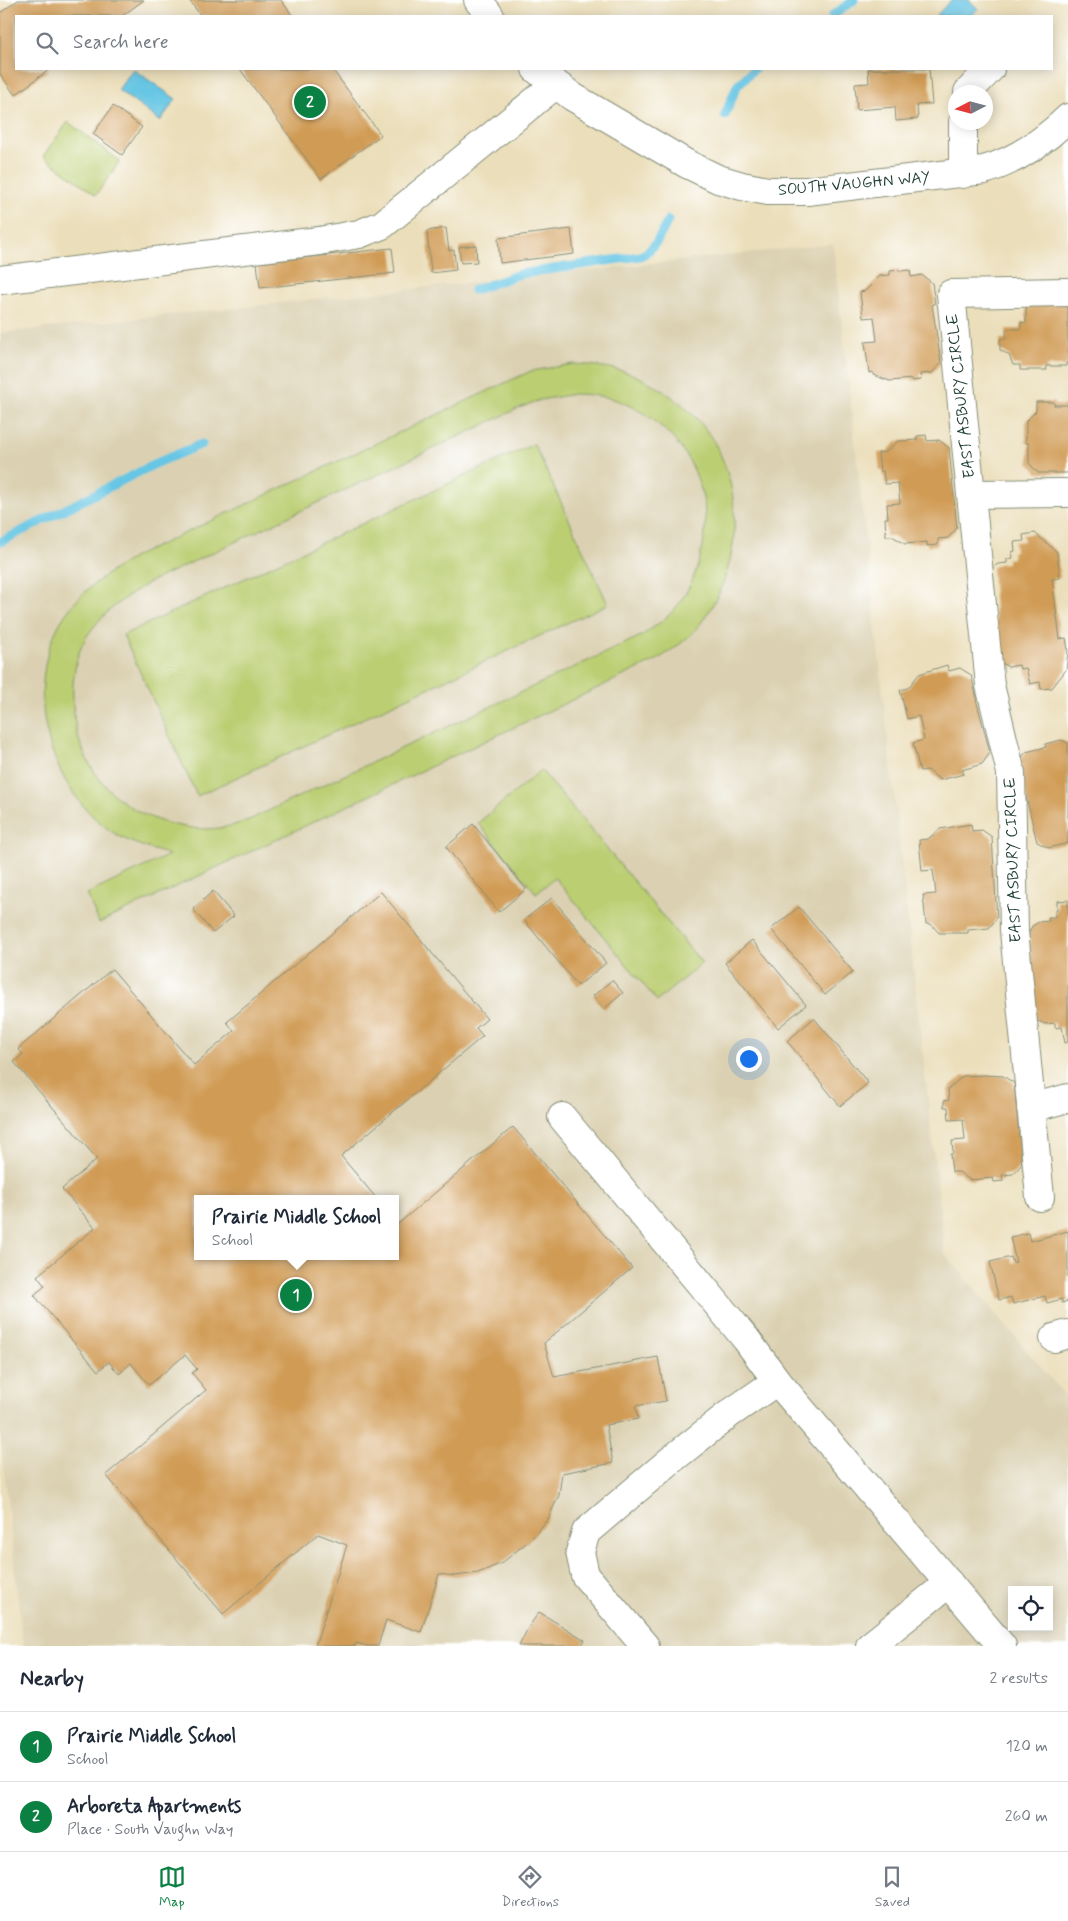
<!DOCTYPE html>
<html lang="en">
<head>
<meta charset="utf-8">
<style>
	body { margin:0; font-family:Mynerve,sans-serif; background:#f6f6f7; color:#1f2937 }
	.controls { position:absolute; right:15px; bottom:15px; display:grid; overflow:hidden; border-radius:0px; box-shadow:0 2px 12px #0003 }
	.controls button { width:45px; height:45px; display:grid; place-items:center; padding:0; border:0; border-bottom:1px solid #e0e1e3; background:#fff; color:#1f2937; font:25px sans-serif }
	.compass { position:absolute; left:948px; top:85px; width:45px; height:45px; border-radius:50%; background:#fff; box-shadow:0 2px 12px #0003; rotate:264deg }
	.you { position:absolute; left:748px; top:1058px; width:18px; height:18px; margin:-12px; border:4px solid #fff; border-radius:50%; background:#1a73e8; box-shadow:0 0 0 8px #1a73e833 }
	.badge { display:grid; place-items:center; width:32px; height:32px; border-radius:50%; background:#0b8043; color:#fff; font-size:16px; font-weight:700 }
	.pin { position:absolute; translate:-50% -50%; border:2px solid #fff; box-shadow:0 1px 5px #0006 }
	.popup { position:absolute; left:194px; top:1195px; width:205px; height:65px; box-sizing:border-box; display:grid; place-content:center; border-radius:0px; background:#fff; filter:drop-shadow(0 1px 4px #0005); font-size:16px; white-space:nowrap; color:#747a83 }
	.popup b { font-size:19px; color:#1f2937 }
	.popup::after { content:''; position:absolute; left:50%; top:100%; margin-left:-10px; border:10px solid transparent; border-top-color:#fff }
	.list { margin:0; padding:0; list-style:none }
	h2 { display:flex; justify-content:space-between; align-items:center; height:65px; margin:0; padding:0 20px; font-size:21px }
	h2 small { font-size:16px; font-weight:400; color:#747a83 }
	.list li { display:grid; grid-template-columns:32px 1fr auto; gap:15px; align-items:center; box-sizing:border-box; height:70px; padding:0 20px; border-top:1px solid #e0e1e3 }
	.list b { display:block; font-size:19px; white-space:nowrap }
	.list p { margin:0; font-size:16px; white-space:nowrap; color:#747a83 }
	.list em { font-size:16px; font-style:normal; color:#747a83 }
	.icon { flex:none; width:28px; height:28px; fill:none; stroke:currentColor; stroke-width:2; stroke-linecap:round; stroke-linejoin:round }
	.map { position:relative; flex:none; width:1068px; height:1646px; overflow:hidden }
	.search { position:absolute; background:#fff; box-shadow:0 2px 12px #0003; left:15px; right:15px; top:15px; height:55px; display:flex; align-items:center; gap:12px; box-sizing:border-box; padding:0 18px; border-radius:0px; color:#747a83; font-size:19px }
	.sheet { height:205px; background:#fff }
	nav { display:flex; justify-content:space-around; align-items:center; box-sizing:border-box; height:70px; border-top:1px solid #e0e1e3; background:#fff; font-size:14px; color:#747a83 }
	nav a { display:grid; justify-items:center; gap:2px }
	nav .on { color:#0b8043 }
	.map>svg:first-child { display:block }
	.built { fill:#dbd1b2; fill-rule:evenodd }
	.green { fill:#bbce72; stroke:#6d8653; fill-rule:evenodd }
	.water { fill:#66c6e4; stroke:#42828c }
	.lines { fill:none; stroke-linecap:round; stroke-linejoin:round }
	.stream { stroke:#66c6e4; stroke-width:9 }
	.building { fill:#d09b54 }
	.minor-casing { stroke:#858e77; stroke-width:30 }
	.minor { stroke:#fff; stroke-width:28 }
	.labels { text-anchor:middle; dominant-baseline:central; stroke-width:4; stroke-linejoin:round; paint-order:stroke }
	.street-label { font-size:16px; fill:#1f3d34; stroke:#fff }
</style>
</head>
<body>
<div class="map">
<svg width="1068" height="1646" viewBox="0 0 1068 1646">
	<rect width="100%" height="100%" fill="#fff"/>
	<filter id="ink" filterUnits="userSpaceOnUse"><feTurbulence type="fractalNoise" baseFrequency=".02" numOctaves="2"/><feDisplacementMap in="SourceGraphic" scale="10" xChannelSelector="R" yChannelSelector="G"/><feConvolveMatrix kernelMatrix="1 2 1 2 8 2 1 2 1" color-interpolation-filters="sRGB"/></filter>
	<filter id="wash" filterUnits="userSpaceOnUse"><feTurbulence type="fractalNoise" baseFrequency=".0096" numOctaves="4" result="noise"/><feDisplacementMap in="SourceGraphic" scale="20" xChannelSelector="R" yChannelSelector="G"/><feGaussianBlur stdDeviation="1.12" result="paint"/><feColorMatrix in="noise" values="0 0 0 0 0 0 0 0 0 0 0 0 0 0 0 0 0 1.4 0 .05"/><feComposite in="paint" operator="in"/></filter>
	<g filter="url(#wash)">
		<rect width="100%" height="100%" fill="#ebdeba"/>
		<!-- built -->
		<path class="built" d="M833,244L945,1254L1068,1399V1646H23L0,1432V333ZM197,1199H395V1256H197ZM1012,1590H1049V1627H1012Z"/>
		<!-- green -->
		<g class="green">
			<polygon points="68,122 120,161 96,195 43,156"/>
			<path d="M573,364C592,365 611,367 629,373C653,382 681,401 698,420C749,477 745,573 695,630C685,642 670,651 657,660L99,923L87,894L169,855C152,849 135,845 119,836C50,796 21,693 60,623C78,592 107,573 136,556L507,382L531,371ZM574,394C589,394 605,396 619,401C680,425 717,486 702,550C697,572 688,594 673,611C664,621 653,627 643,635L251,819C242,822 234,826 225,827C210,830 195,829 180,826C117,814 75,767 73,702C72,680 75,655 87,636C103,612 125,597 150,582L519,408L540,400Z"/>
			<polygon points="534,444 608,604 197,796 123,635"/>
			<polygon points="541,770 702,963 657,1001 555,878 536,893 478,823"/>
		</g>
		<!-- water -->
		<g class="water">
			<polygon points="951,0 969,0 978,9 971,16 936,16"/>
			<polygon points="133,69 176,99 160,121 118,90"/>
		</g>
		<g class="lines">
			<!-- stream -->
			<g class="stream">
				<polyline points="832,16 854,0"/>
				<polyline points="725,115 737,86 754,69"/>
				<path d="M474,290L520,274L640,256C655,250 661,234 668,220"/>
				<polyline points="0,542 159,462 202,444"/>
			</g>
		</g>
		<g id="blocks">
			<!-- building -->
			<g class="building">
				<polygon points="18,0 144,0 122,16 16,16 16,69 50,69 15,95 0,74 0,13"/>
				<polygon points="189,0 281,0 293,16 201,16"/>
				<polygon points="240,69 332,69 381,135 321,179"/>
				<polygon points="868,69 929,69 932,104 917,105 918,119 896,121 895,107 857,110 855,84 869,83"/>
				<polygon points="113,106 142,127 122,155 93,134"/>
				<polygon points="446,228 449,251 454,250 456,270 431,273 427,231"/>
				<polygon points="571,229 574,254 500,263 498,238"/>
				<polygon points="476,245 477,262 461,263 459,247"/>
				<polygon points="392,248 395,273 260,288 257,263"/>
				<polygon points="900,270 900,271 910,270 911,277 922,275 932,283 935,304 932,304 941,363 932,373 920,374 921,380 912,381 912,379 890,381 873,375 873,372 869,373 865,342 877,341 874,317 863,318 860,292 865,291 880,276 890,275 890,271"/>
				<polygon points="1068,298 1068,363 1066,363 1066,366 1046,366 1047,370 1020,370 1020,365 1013,365 1009,355 1000,350 1000,339 1006,339 1006,329 1021,329 1021,322 1026,323 1026,309 1029,302"/>
				<polygon points="1036,402 1054,402 1054,405 1068,405 1068,473 1038,473 1029,463 1029,443 1026,443 1026,421 1036,411"/>
				<polygon points="926,435 927,441 939,440 949,448 957,528 948,538 938,539 938,545 927,546 927,542 905,544 892,536 886,536 885,518 888,518 887,504 900,503 898,483 885,484 883,471 880,471 878,453 886,452 898,441 917,440 917,436"/>
				<polygon points="1035,533 1057,552 1060,578 1052,579 1060,639 1066,638 1068,650 1066,670 1052,688 1041,689 1040,682 1030,684 1026,668 1020,669 1019,665 1008,667 1002,663 998,657 992,568 998,564 1007,563 1007,559 1013,558 1012,552 1015,551 1014,542 1024,541 1023,535"/>
				<polygon points="947,665 949,671 960,668 971,675 977,699 976,699 990,753 982,764 962,770 964,774 940,780 928,770 920,771 913,743 924,740 919,716 907,719 900,690 908,688 919,674"/>
				<polygon points="1061,740 1068,743 1068,843 1049,848 1037,842 1018,763 1026,752 1046,747 1045,744"/>
				<polygon points="473,824 526,889 499,912 446,847"/>
				<polygon points="971,824 972,831 982,830 992,837 997,918 989,928 968,930 968,933 939,933 931,924 926,924 923,895 936,894 933,870 922,871 919,840 928,839 940,829"/>
				<polygon points="213,891 234,916 213,933 193,909"/>
				<polygon points="381,892 487,1019 476,1028 483,1036 341,1156 377,1199 197,1199 197,1256 395,1256 395,1220 398,1224 513,1127 632,1268 544,1343 554,1377 658,1357 666,1401 635,1406 638,1419 606,1425 613,1463 562,1473 559,1495 548,1519 531,1539 502,1563 478,1573 455,1576 439,1574 421,1632 386,1620 378,1646 367,1646 356,1643 355,1646 315,1646 347,1545 318,1534 223,1614 106,1475 206,1390 192,1373 197,1369 185,1355 149,1385 131,1363 119,1374 109,1362 98,1371 34,1295 45,1286 37,1276 95,1228 62,1189 97,1159 14,1062 23,1054 18,1049 112,969 194,1065 234,1031 227,1022"/>
				<polygon points="552,898 606,963 578,986 524,920"/>
				<polygon points="1068,900 1068,1042 1065,1043 1062,1027 1055,1028 1055,1023 1045,1024 1038,1021 1033,1014 1029,933 1032,926 1039,922 1049,921 1048,917 1055,917 1055,910 1057,910 1057,901"/>
				<polygon points="799,907 853,972 825,995 771,929"/>
				<polygon points="752,940 806,1005 778,1028 725,963"/>
				<polygon points="612,980 623,993 604,1009 593,996"/>
				<polygon points="814,1018 868,1083 840,1106 787,1041"/>
				<polygon points="983,1075 1003,1076 1014,1083 1022,1164 1013,1174 1002,1175 1003,1181 994,1182 993,1178 970,1180 959,1172 952,1172 950,1154 953,1154 952,1141 965,1140 963,1119 949,1120 948,1107 944,1107 944,1101 949,1100 948,1089 963,1076"/>
				<polygon points="1068,1231 1068,1301 1062,1303 1062,1299 1047,1303 1045,1296 1013,1304 1011,1297 999,1300 990,1262 1011,1257 1013,1263 1016,1262 1010,1237 1028,1233 1030,1241"/>
				<polygon points="539,1612 585,1640 581,1646 519,1646 528,1628"/>
			</g>
		</g>
	</g>
	<g filter="url(#ink)">
		<use href="#blocks" fill-opacity="0" stroke="#858e77" stroke-width="1"/>
		<g class="lines">
			<defs>
				<g id="minor">
					<polyline points="478,0 490,16"/>
					<path d="M536,69L573,97L687,164L718,179L742,186L768,191H807L984,170C1016,161 1044,141 1068,118"/>
					<polyline points="968,92 990,69"/>
					<polyline points="963,122 963,174"/>
					<polyline points="0,280 319,241 359,234 382,225 555,85"/>
					<polyline points="971,494 1068,493"/>
					<polyline points="1031,1108 1068,1098"/>
					<polyline points="562,1117 746,1339 777,1381 1002,1646"/>
					<polyline points="1040,1197 1014,931 1011,773 990,685 951,294 1068,292"/>
					<polyline points="1054,1338 1068,1334"/>
					<polyline points="645,1646 585,1575 580,1552 586,1532 671,1460 729,1414 777,1381"/>
					<polyline points="870,1646 949,1583"/>
				</g>
			</defs>
			<!-- minor casing -->
			<use href="#minor" class="minor-casing"/>
			<!-- minor -->
			<use href="#minor" class="minor"/>
		</g>
	</g>
	<g class="labels">
		<!-- street labels -->
		<g class="street-label">
			<text transform="translate(854 184) rotate(-5)">SOUTH VAUGHN WAY</text>
			<text transform="translate(961 396) rotate(-96)">EAST ASBURY CIRCLE</text>
			<text transform="translate(1013 860) rotate(-92)">EAST ASBURY CIRCLE</text>
		</g>
	</g>
</svg>
<div class="controls">
<button><svg class="icon" aria-label="locate" viewBox="0 0 24 24"><circle cx="12" cy="12" r="6"/><path d="M12 2v4M12 18v4M2 12h4M18 12h4"/></svg></button>
</div>
<svg class="compass" viewBox="-18 -18 36 36"><path d="M0-13l5 13h-10z" fill="#e53935"/><path d="M0 13l5-13h-10z" fill="#747a83"/></svg>
<div class="you"></div>
<div class="pin badge" style="left:296px;top:1295px">1</div>
<div class="popup"><b>Prairie Middle School</b>School</div>
<div class="pin badge" style="left:310px;top:102px">2</div>
<div class="search"><svg class="icon" aria-label="search" viewBox="0 0 24 24"><circle cx="10" cy="10" r="6"/><path d="M15 15l6 6"/></svg>Search here</div>
</div>
<section class="sheet">
<h2>Nearby<small>2 results</small></h2>
<ul class="list">
<li><span class="badge">1</span><div><b>Prairie Middle School</b><p>School</p></div><em>120 m</em></li>
<li><span class="badge">2</span><div><b>Arboreta Apartments</b><p>Place · South Vaughn Way</p></div><em>260 m</em></li>
</ul>
</section>
<nav>
<a class="on"><svg class="icon" aria-label="map" viewBox="0 0 24 24"><path d="M3 6l6-2 6 2 6-2v14l-6 2-6-2-6 2zM9 4v14M15 6v14"/></svg>Map</a>
<a><svg class="icon" aria-label="directions" viewBox="0 0 24 24"><path d="M12 3l9 9-9 9-9-9zM9 14v-3h6M13 9l2 2-2 2"/></svg>Directions</a>
<a><svg class="icon" aria-label="saved" viewBox="0 0 24 24"><path d="M7 4h10v16l-5-4-5 4z"/></svg>Saved</a>
</nav>
</body>
</html>
